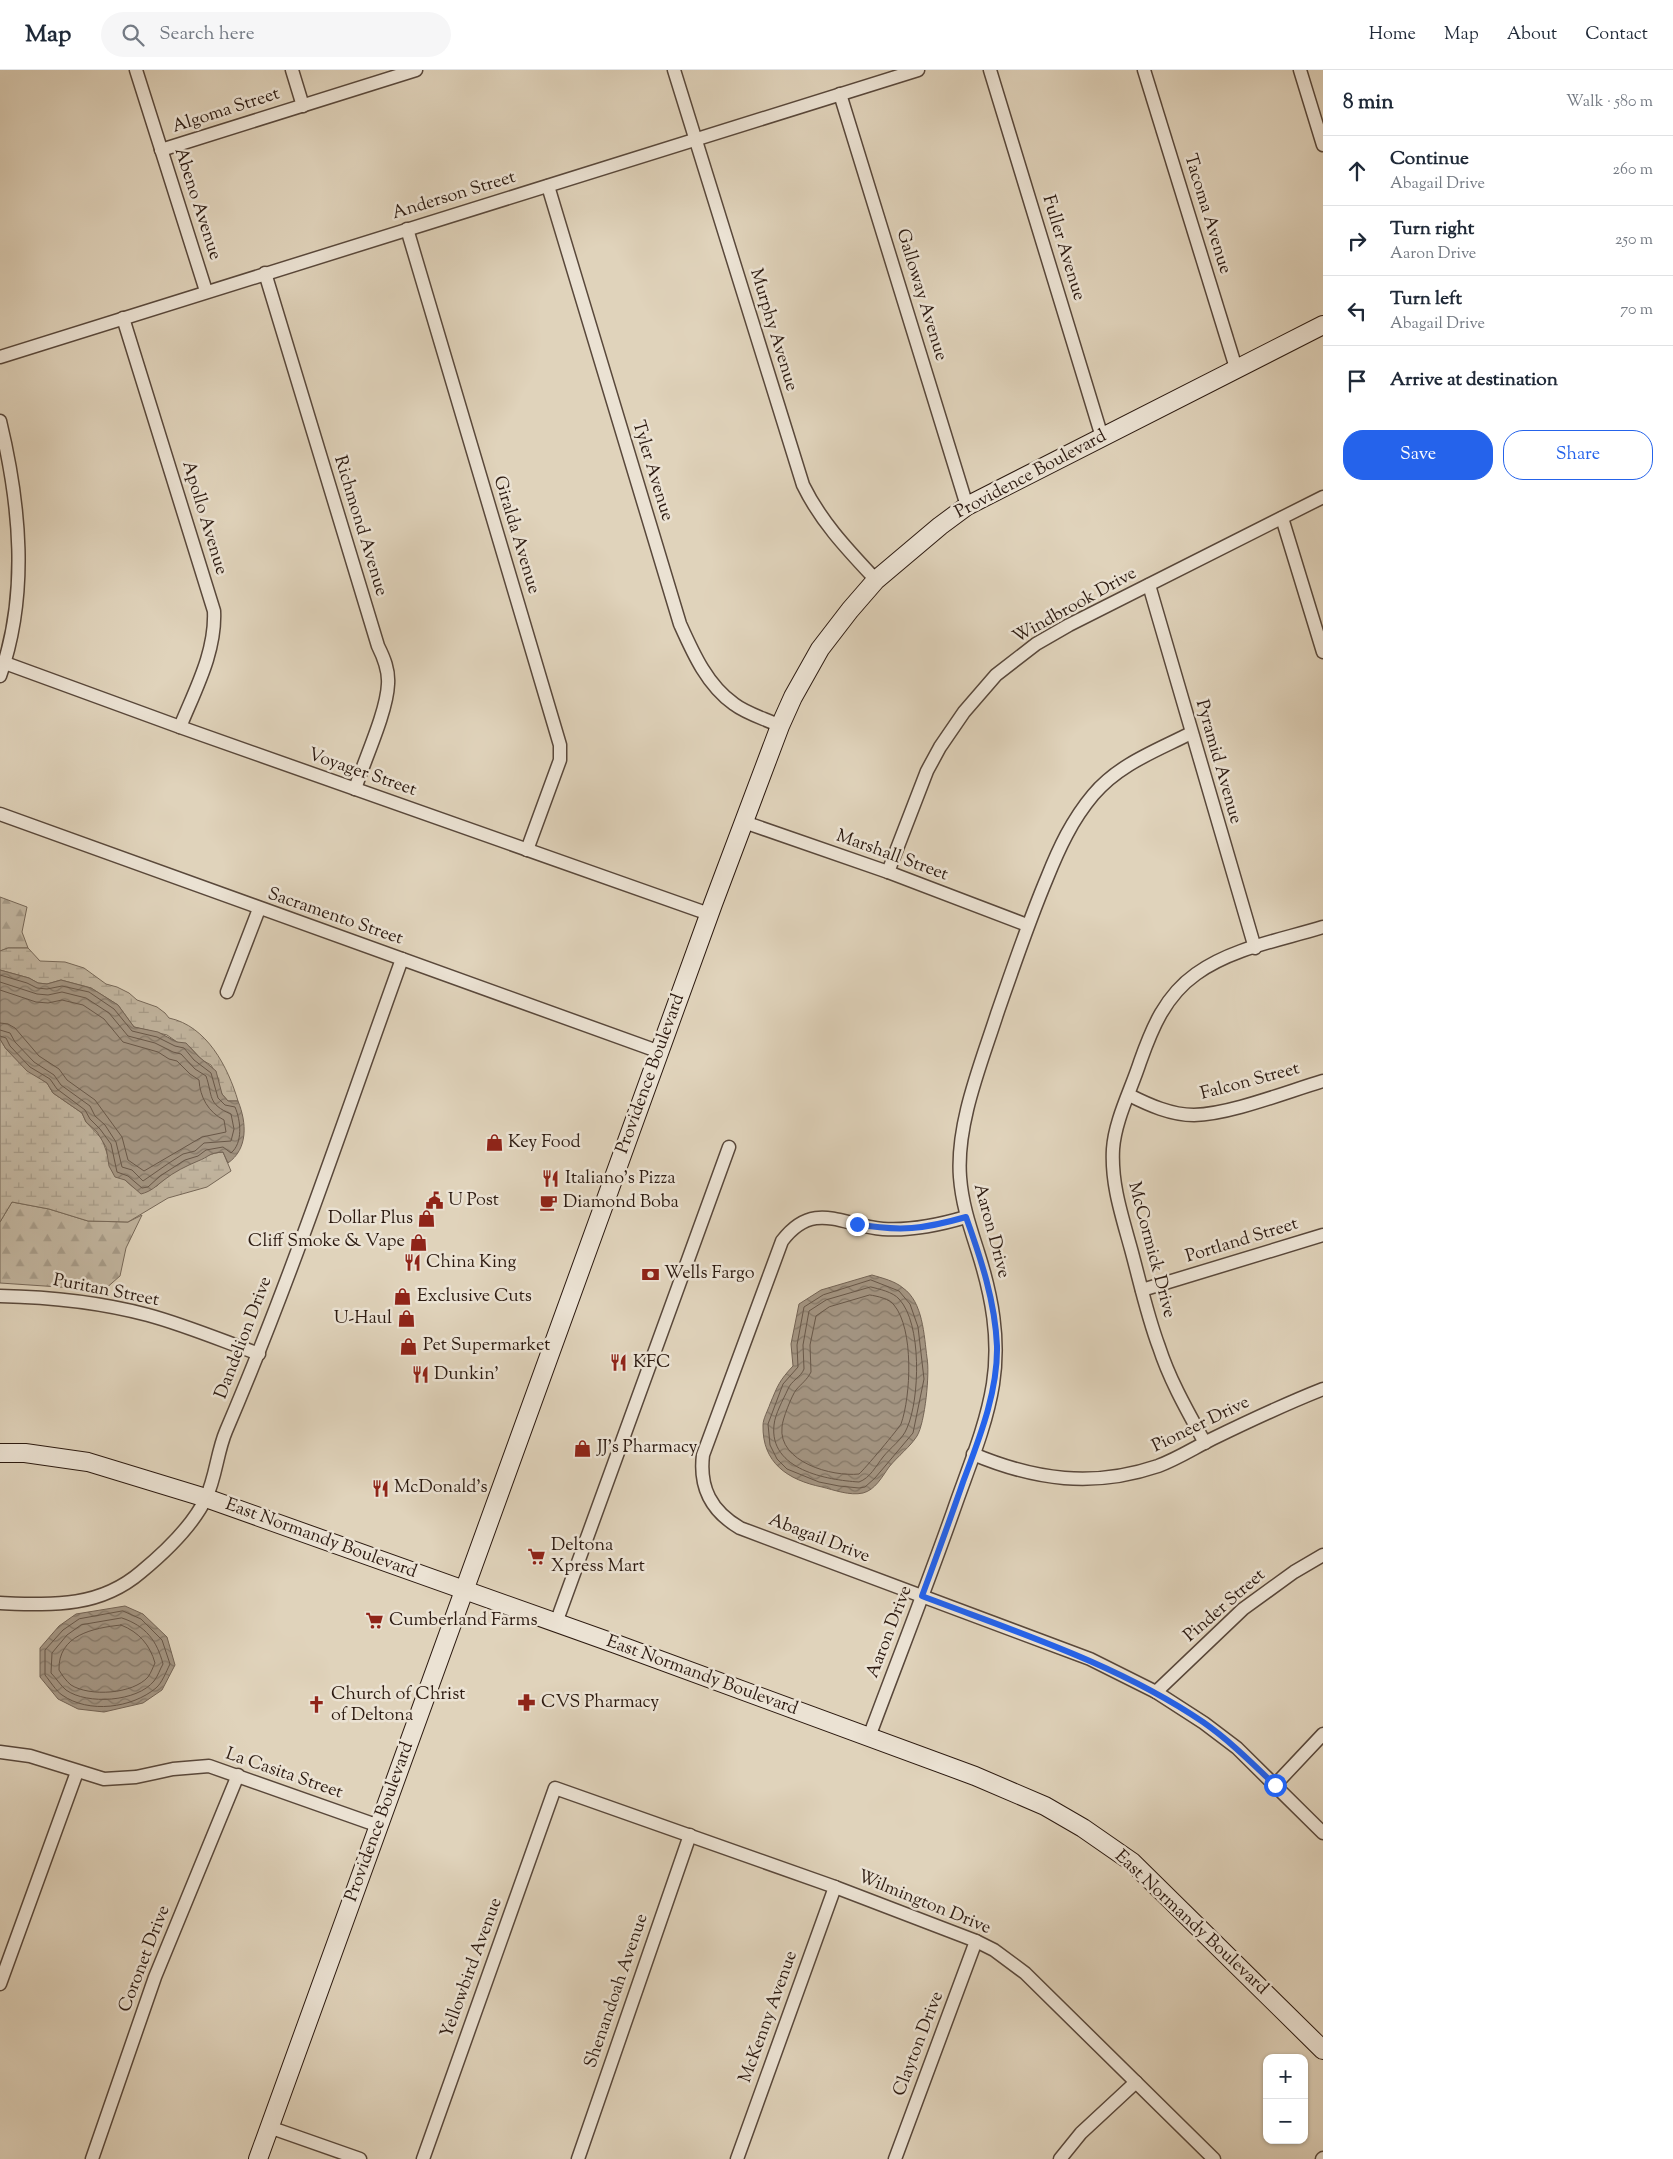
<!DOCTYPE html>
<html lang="en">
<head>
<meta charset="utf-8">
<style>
	body { margin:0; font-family:"Sorts Mill Goudy",serif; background:#f6f6f7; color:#1f2937 }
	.controls { position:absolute; right:15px; bottom:15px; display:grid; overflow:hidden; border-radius:10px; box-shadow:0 1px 4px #0004 }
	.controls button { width:45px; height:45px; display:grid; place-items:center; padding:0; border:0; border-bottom:1px solid #e0e1e3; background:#fff; color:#1f2937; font:25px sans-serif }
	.stop { position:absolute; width:15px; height:15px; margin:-11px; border:4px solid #2563eb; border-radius:50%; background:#fff }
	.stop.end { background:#2563eb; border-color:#fff; box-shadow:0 1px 5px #0008 }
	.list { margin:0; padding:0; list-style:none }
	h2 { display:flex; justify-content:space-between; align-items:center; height:65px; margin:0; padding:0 20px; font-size:21px }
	h2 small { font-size:16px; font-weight:400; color:#747a83 }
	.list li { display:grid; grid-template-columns:32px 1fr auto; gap:15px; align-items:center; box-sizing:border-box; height:70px; padding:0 20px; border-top:1px solid #e0e1e3 }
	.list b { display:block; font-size:19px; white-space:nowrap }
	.list p { margin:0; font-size:16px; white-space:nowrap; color:#747a83 }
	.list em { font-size:16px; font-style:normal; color:#747a83 }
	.actions { display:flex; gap:10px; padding:15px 20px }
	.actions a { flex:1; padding:11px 0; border:1px solid #2563eb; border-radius:20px; text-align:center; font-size:18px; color:#2563eb }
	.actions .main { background:#2563eb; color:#fff }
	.icon { flex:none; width:28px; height:28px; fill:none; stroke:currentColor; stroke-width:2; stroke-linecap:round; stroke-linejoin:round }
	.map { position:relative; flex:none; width:1323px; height:2089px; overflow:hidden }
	header { display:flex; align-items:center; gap:30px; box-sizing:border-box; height:70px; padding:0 25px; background:#fff; border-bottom:1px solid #e0e1e3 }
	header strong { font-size:24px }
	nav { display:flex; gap:28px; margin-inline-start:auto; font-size:18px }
	.search { width:350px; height:45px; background:#f6f6f7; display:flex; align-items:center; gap:12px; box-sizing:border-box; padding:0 18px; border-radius:28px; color:#747a83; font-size:19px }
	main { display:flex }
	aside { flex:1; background:#fff }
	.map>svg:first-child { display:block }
	.forest { fill:url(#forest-firs); stroke:#766757 }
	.wetland { fill:url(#wetland-marsh); stroke:#766757 }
	.water { fill:url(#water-waves); stroke:#736354 }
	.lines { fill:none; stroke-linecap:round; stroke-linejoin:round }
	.shore { stroke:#685748; stroke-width:1 }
	.street-casing { stroke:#59483b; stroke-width:15 }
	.secondary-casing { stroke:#2c1a10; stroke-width:20 }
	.street { stroke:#ebe2d3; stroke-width:12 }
	.secondary { stroke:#ebe2d3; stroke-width:18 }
	.route { stroke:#2563eb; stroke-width:6 }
	.labels { text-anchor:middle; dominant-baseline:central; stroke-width:5; stroke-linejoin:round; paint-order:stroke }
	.street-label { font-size:18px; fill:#2c1a10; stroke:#ebe2d3 }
	.poi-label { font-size:18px; fill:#2c1a10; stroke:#ebe2d3; text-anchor:start }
</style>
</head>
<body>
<header>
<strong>Map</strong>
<div class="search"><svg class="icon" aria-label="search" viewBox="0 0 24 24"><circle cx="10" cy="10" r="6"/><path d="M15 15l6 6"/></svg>Search here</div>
<nav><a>Home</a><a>Map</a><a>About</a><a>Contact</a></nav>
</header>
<main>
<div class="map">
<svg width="1323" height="2089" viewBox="0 0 1323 2089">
	<defs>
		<pattern id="forest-firs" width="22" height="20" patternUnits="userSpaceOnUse" patternTransform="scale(1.25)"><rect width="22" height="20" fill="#c1b49e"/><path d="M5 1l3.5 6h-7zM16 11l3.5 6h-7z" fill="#a69a87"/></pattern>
		<pattern id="wetland-marsh" width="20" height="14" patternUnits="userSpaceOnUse" patternTransform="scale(1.25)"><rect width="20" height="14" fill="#c1b49e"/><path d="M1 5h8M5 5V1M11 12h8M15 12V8" fill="none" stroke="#a69a87"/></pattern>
		<pattern id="water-waves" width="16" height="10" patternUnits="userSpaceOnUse" patternTransform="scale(1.25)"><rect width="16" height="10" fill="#a39481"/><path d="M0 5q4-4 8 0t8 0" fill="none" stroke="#857868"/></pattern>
	</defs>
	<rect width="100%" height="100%" fill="#e0d3bb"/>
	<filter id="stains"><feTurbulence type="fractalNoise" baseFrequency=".004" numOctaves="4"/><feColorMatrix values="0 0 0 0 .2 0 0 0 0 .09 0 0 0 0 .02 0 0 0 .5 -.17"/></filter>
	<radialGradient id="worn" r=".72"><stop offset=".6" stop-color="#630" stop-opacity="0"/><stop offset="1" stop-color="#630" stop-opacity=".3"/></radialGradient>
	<!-- forest -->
	<g class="forest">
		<polygon points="0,827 27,837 22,862 28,878 8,878 0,881"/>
		<polygon points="12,1132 49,1139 88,1151 128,1152 142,1145 126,1178 120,1206 104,1220 0,1213 0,1152"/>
	</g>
	<!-- wetland -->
	<g class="wetland">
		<path d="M8,878H28L40,891L65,892L84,898L106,914L117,917L129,923L137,930L157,937L165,943L169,948C207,956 228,997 238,1031H228L222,1024L218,1014L219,1010L211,995L202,990L190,977L177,972L167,965L134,957L118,935L91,918L61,910L47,914L38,913L29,908L0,900V881Z"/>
		<path d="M0,969L6,979L21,994L47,1013L53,1023L82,1043L86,1052L102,1069L108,1086L125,1110L134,1118L157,1116C170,1102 203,1083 223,1082L231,1101L207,1117L168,1128L128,1152L88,1151L49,1139L12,1132L0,1152Z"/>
	</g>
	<!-- water -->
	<g class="water">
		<path d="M0,900L29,908L38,913L47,914L61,910L91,918L118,935L134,957L158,962L177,972L186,973L198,986L216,1001L222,1024L228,1031H238C247,1053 248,1079 228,1093L223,1082C208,1083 209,1087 198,1091C186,1096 174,1102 164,1110C156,1116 152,1121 141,1124L125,1110L115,1107L109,1096L106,1077L97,1062L86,1052L82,1043L53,1023L47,1013L27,1001L6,979L0,969Z"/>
		<path d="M872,1205C882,1208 895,1211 903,1218C923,1232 924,1265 927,1288C930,1303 925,1353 917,1366C910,1377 898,1386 889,1397C882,1407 875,1420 863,1423C850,1426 834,1420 822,1417C788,1410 762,1393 763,1355C763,1349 768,1340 770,1334C778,1315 779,1311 793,1296L791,1274L799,1234L821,1220Z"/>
		<polygon points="125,1536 143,1544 167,1567 175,1595 162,1620 143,1633 104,1642 78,1639 58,1629 40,1607 40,1578 59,1556 76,1544"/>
	</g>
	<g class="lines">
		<!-- shore -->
		<g class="shore">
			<path d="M0,905L27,913L37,918L47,919L62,916L89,922L114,939L132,961L157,967L175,976L184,978L194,990L211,1003L218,1028L225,1035L235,1037C241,1051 243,1073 231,1083L223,1077L206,1080L198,1086L185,1090L160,1106L148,1117L142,1118L128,1106L117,1102L111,1074L100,1059L90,1049L85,1040L57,1019L50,1009L30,997L10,976L6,968L0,966"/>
			<path d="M0,912L37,924L48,925L62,922L86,928L109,943L128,966L155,973L173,982L181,984L195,999L206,1006C213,1026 207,1034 231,1044L234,1059L231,1071L204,1073L195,1081L183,1084L169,1093L143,1111L132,1100L122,1097L116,1072L105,1055L95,1046L90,1036L61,1015L54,1005L34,992L15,972L10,963L0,960"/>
			<path d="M0,920L36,932L48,933L62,930L83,935L104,949L123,972L158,982L169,989L177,991L190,1004L199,1010C200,1027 208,1042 224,1050L226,1062L202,1067L144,1101L128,1090L122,1067L95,1030L67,1010L59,999L39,986L15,958L8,954L0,953"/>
			<polygon points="871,1210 899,1221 910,1234 918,1257 924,1309 913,1363 875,1408 865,1417 859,1418 839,1416 819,1412 787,1399 777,1389 770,1375 768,1354 783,1314 798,1297 797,1275 804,1237 823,1225"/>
			<path d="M871,1217C879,1219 893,1222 899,1229C922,1253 920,1329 907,1358C903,1369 890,1378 883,1387C876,1396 870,1408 859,1412C827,1410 769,1400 774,1355C775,1344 783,1330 788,1319C791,1311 801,1307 804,1299L803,1275L809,1241L826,1230Z"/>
			<path d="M870,1225C877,1226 890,1229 894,1235C914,1259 911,1326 901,1354C899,1358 864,1400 859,1404C832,1407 778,1392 782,1357C782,1350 792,1325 796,1320C801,1314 807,1310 811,1302L810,1275L816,1246L829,1237Z"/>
			<path d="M123,1541L141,1549L162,1570L170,1594C166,1602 162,1613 156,1618C132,1638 89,1644 62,1625C56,1621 50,1611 45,1605V1580L63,1560L79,1549Z"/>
			<path d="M122,1548C146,1556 157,1571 163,1594C160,1599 158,1606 154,1611C137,1632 87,1635 66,1620C61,1616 56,1608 51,1603L52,1583L67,1565L81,1555Z"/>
			<path d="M121,1555C139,1562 150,1575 155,1593C153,1597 151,1603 148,1607C133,1624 90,1627 71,1615C66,1611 62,1605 59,1600C58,1565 93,1558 121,1555Z"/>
		</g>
		<defs>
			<g id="street">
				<polyline points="136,0 206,221"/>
				<polyline points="292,0 303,36"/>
				<path d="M674,0L803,415C821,452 848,480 876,510"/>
				<polyline points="990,0 1102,367"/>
				<polyline points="1144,0 1236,298"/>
				<polyline points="1300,0 1323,75"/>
				<polyline points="840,24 967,436"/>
				<polyline points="161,80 416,0"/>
				<path d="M548,116L680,554C693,583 707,615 734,634C747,644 766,649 780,656"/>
				<polyline points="407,159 560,675 560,690 527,780"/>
				<path d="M265,203L378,576C384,588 389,600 388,614C387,642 364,691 355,719"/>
				<path d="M123,248L214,541C216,582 195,620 180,657"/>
				<polyline points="0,287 918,0"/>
				<path d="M0,351C20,434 29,524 0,606"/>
				<polyline points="1282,448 1323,582"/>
				<polyline points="1149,515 1255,878"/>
				<polyline points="5,593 180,657 709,844"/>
				<polyline points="0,744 660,982"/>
				<polyline points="744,752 888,802 1027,855"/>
				<polyline points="888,802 927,701 940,677 964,642 996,605 1036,574 1069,555 1323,427"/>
				<polyline points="227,922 259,839"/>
				<path d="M1129,1025C1149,1035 1171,1045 1194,1045C1231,1044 1286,1022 1323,1011"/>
				<path d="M966,1147C939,1155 912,1161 883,1159C842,1156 814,1129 782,1171L703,1385C699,1418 711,1441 740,1458L1090,1589L1156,1622L1204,1653L1237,1678L1323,1763"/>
				<polyline points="1142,1220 1323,1165"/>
				<path d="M0,1226C50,1227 99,1232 148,1245C185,1255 223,1271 259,1284"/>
				<path d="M1205,1373C1188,1342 1170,1311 1159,1277C1147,1245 1140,1212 1131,1179C1122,1146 1111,1114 1113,1079C1115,1050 1131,1020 1140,992C1152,958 1165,926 1196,904C1232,878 1281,870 1323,857"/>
				<path d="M973,1384C1035,1410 1093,1418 1158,1396C1177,1389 1194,1378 1212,1369C1249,1351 1285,1334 1323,1319"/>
				<path d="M0,1533C52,1535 99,1538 141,1502C164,1483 193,1455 206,1428C216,1407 217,1382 226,1361C292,1207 345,1047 402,889"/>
				<polyline points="556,1553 729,1077"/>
				<polyline points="1156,1622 1243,1539 1294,1502 1323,1485"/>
				<path d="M869,1667C897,1592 926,1518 953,1442C967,1401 986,1358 993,1314C1000,1269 992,1226 978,1182C970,1157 962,1134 960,1107C956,1054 981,994 997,944C1013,898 1028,853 1047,808C1059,778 1072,750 1093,725C1119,694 1156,681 1191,663"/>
				<polyline points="0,1682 30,1686 104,1709 136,1707 173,1699 209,1696 379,1756"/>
				<polyline points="1275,1715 1323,1664"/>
				<polyline points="0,1914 77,1702"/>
				<polyline points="269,2057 360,2089"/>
				<polyline points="92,2089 155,1907 238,1705"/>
				<polyline points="423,2089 555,1718 835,1817 976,1871 994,1880 1025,1903 1214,2089"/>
				<polyline points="578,2089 690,1765"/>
				<polyline points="737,2089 835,1817"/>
				<polyline points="895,2089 976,1871"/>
				<polyline points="1060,2089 1081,2063 1136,2012"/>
				<polyline points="1322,2089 1323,2088"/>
			</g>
			<g id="secondary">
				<polyline points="0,1383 25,1383 88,1392 206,1428 616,1574 975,1706 1045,1736 1083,1758 1132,1792 1323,1980"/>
				<polyline points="258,2089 713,834 780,656 793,627 820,579 850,540 876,510 940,456 967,436 1323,255"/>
			</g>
		</defs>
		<!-- street casing -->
		<use href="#street" class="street-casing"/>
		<!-- secondary casing -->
		<use href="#secondary" class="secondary-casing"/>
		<!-- street -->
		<use href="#street" class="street"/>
		<!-- secondary -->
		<use href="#secondary" class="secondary"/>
	</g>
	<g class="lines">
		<!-- route -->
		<path class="route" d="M857,1154C900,1162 924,1159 966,1147C981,1189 995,1231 997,1276C998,1322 979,1369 963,1412C950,1450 936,1488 922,1526C1019,1563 1117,1594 1203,1652C1229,1670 1252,1693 1275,1715"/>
	</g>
	<!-- icons -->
	<defs>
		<symbol id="shop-bare" viewBox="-9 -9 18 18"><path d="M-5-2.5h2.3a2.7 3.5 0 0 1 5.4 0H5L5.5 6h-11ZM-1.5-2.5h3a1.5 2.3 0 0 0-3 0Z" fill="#8f2418" stroke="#ebe2d3" stroke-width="2.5" paint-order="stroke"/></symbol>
		<symbol id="restaurant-bare" viewBox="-9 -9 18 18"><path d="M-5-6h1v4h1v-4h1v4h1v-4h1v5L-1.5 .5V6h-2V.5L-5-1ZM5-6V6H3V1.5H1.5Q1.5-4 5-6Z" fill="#8f2418" stroke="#ebe2d3" stroke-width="2.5" paint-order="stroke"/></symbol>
		<symbol id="civic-bare" viewBox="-9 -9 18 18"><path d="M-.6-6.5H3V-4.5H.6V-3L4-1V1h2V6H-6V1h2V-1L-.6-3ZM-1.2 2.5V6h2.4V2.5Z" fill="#8f2418" stroke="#ebe2d3" stroke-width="2.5" paint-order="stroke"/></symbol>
		<symbol id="cafe-bare" viewBox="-9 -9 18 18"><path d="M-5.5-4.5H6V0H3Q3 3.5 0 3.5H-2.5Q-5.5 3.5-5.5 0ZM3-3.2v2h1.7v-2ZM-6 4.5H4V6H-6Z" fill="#8f2418" stroke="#ebe2d3" stroke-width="2.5" paint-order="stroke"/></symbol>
		<symbol id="bank-bare" viewBox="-9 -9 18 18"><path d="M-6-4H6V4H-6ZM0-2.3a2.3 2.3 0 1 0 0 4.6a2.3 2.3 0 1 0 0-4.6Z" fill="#8f2418" stroke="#ebe2d3" stroke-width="2.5" paint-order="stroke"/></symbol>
		<symbol id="supermarket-bare" viewBox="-9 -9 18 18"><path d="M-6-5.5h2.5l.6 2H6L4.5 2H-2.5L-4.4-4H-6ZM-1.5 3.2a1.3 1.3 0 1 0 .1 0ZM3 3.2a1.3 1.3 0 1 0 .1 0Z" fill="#8f2418" stroke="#ebe2d3" stroke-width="2.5" paint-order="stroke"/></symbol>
		<symbol id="pharmacy-bare" viewBox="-9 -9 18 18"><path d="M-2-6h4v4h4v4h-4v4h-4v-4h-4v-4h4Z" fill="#8f2418" stroke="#ebe2d3" stroke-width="2.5" paint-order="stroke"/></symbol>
		<symbol id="church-bare" viewBox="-9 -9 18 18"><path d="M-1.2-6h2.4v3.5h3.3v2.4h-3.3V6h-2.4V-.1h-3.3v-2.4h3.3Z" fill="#8f2418" stroke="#ebe2d3" stroke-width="2.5" paint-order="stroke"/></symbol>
	</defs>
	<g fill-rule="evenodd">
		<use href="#shop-bare" x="482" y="1060" width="25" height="25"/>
		<use href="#restaurant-bare" x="538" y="1096" width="25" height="25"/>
		<use href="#civic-bare" x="422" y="1118" width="25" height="25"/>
		<use href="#cafe-bare" x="536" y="1120" width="25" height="25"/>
		<use href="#shop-bare" x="414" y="1136" width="25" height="25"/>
		<use href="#shop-bare" x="406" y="1160" width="25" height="25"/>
		<use href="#restaurant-bare" x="400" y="1180" width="25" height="25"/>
		<use href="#bank-bare" x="638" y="1192" width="25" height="25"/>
		<use href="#shop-bare" x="390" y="1214" width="25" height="25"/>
		<use href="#shop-bare" x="394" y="1236" width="25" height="25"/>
		<use href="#shop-bare" x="396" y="1264" width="25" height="25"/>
		<use href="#restaurant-bare" x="606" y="1280" width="25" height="25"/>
		<use href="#restaurant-bare" x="408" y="1292" width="25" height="25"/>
		<use href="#shop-bare" x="570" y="1366" width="25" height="25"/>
		<use href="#restaurant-bare" x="368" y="1406" width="25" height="25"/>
		<use href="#supermarket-bare" x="524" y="1474" width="25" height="25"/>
		<use href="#supermarket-bare" x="362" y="1538" width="25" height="25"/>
		<use href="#pharmacy-bare" x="514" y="1620" width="25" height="25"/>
		<use href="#church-bare" x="304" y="1622" width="25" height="25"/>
	</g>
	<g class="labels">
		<!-- street labels -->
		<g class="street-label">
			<text transform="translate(226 41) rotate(-18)">Algoma Street</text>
			<text transform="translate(454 126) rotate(-17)">Anderson Street</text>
			<text transform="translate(197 134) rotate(72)">Abeno Avenue</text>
			<text transform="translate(1207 144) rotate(73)">Tacoma Avenue</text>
			<text transform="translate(1063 178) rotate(73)">Fuller Avenue</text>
			<text transform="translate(921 225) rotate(73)">Galloway Avenue</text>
			<text transform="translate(773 260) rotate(73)">Murphy Avenue</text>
			<text transform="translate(652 401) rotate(73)">Tyler Avenue</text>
			<text transform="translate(1031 405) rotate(-28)">Providence Boulevard</text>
			<text transform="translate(204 448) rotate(73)">Apollo Avenue</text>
			<text transform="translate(360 456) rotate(73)">Richmond Avenue</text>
			<text transform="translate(516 465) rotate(73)">Giralda Avenue</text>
			<text transform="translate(1075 536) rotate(-29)">Windbrook Drive</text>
			<text transform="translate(1218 692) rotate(74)">Pyramid Avenue</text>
			<text transform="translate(362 703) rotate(19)">Voyager Street</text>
			<text transform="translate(892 786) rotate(20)">Marshall Street</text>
			<text transform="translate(335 847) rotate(19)">Sacramento Street</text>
			<text transform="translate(651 1004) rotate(-70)">Providence Boulevard</text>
			<text transform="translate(1250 1012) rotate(-15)">Falcon Street</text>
			<text transform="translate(991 1161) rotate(75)">Aaron Drive</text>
			<text transform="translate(1242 1171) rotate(-17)">Portland Street</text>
			<text transform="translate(1151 1180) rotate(75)">McCormick Drive</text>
			<text transform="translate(106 1221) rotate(11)">Puritan Street</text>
			<text transform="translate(244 1268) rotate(-69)">Dandelion Drive</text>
			<text transform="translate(1201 1355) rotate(-26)">Pioneer Drive</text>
			<text transform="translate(321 1469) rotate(20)">East Normandy Boulevard</text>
			<text transform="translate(819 1469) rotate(21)">Abagail Drive</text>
			<text transform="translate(1225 1536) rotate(-41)">Pinder Street</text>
			<text transform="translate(890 1562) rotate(-69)">Aaron Drive</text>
			<text transform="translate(702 1606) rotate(20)">East Normandy Boulevard</text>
			<text transform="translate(284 1704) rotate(19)">La Casita Street</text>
			<text transform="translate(380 1752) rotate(-70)">Providence Boulevard</text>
			<text transform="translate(924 1833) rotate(22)">Wilmington Drive</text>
			<text transform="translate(1191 1853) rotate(43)">East Normandy Boulevard</text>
			<text transform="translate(145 1889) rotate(-69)">Coronet Drive</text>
			<text transform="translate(472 1898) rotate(-70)">Yellowbird Avenue</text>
			<text transform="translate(617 1921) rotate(-71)">Shenandoah Avenue</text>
			<text transform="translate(769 1947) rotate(-70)">McKenny Avenue</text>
			<text transform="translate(919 1974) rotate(-69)">Clayton Drive</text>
		</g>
		<!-- poi labels -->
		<g class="poi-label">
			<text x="508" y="1073">Key Food</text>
			<text x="565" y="1109">Italiano's Pizza</text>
			<text x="448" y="1131">U Post</text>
			<text x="563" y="1133">Diamond Boba</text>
			<text x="413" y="1149" text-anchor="end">Dollar Plus</text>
			<text x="405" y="1172" text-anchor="end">Cliff Smoke &amp; Vape</text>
			<text x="426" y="1193">China King</text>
			<text x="664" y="1204">Wells Fargo</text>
			<text x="417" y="1227">Exclusive Cuts</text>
			<text x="392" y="1249" text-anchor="end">U-Haul</text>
			<text x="423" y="1276">Pet Supermarket</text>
			<text x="633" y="1293">KFC</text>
			<text x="434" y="1305">Dunkin'</text>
			<text x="597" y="1378">JJ's Pharmacy</text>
			<text x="394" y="1418">McDonald's</text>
			<text x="551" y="1476">Deltona<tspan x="551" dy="21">Xpress Mart</tspan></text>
			<text x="389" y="1551">Cumberland Farms</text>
			<text x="331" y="1625">Church of Christ<tspan x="331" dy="21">of Deltona</tspan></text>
			<text x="541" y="1633">CVS Pharmacy</text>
		</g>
	</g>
	<rect width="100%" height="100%" filter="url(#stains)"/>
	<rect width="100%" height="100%" fill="url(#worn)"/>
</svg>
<div class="controls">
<button>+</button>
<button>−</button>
</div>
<div class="stop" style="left:1275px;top:1715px"></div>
<div class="stop end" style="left:857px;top:1154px"></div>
</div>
<aside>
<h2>8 min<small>Walk · 580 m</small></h2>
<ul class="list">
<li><svg class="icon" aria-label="ahead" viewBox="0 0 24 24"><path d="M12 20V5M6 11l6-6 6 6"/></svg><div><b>Continue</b><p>Abagail Drive</p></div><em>260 m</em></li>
<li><svg class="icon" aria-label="right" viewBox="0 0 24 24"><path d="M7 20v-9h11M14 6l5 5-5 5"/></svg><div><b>Turn right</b><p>Aaron Drive</p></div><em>250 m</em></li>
<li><svg class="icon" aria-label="left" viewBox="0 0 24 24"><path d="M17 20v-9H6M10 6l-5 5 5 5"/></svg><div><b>Turn left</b><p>Abagail Drive</p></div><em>70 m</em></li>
<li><svg class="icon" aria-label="arrive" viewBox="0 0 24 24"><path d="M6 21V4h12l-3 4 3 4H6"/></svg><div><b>Arrive at destination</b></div></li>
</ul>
<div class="actions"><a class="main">Save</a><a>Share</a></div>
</aside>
</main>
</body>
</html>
